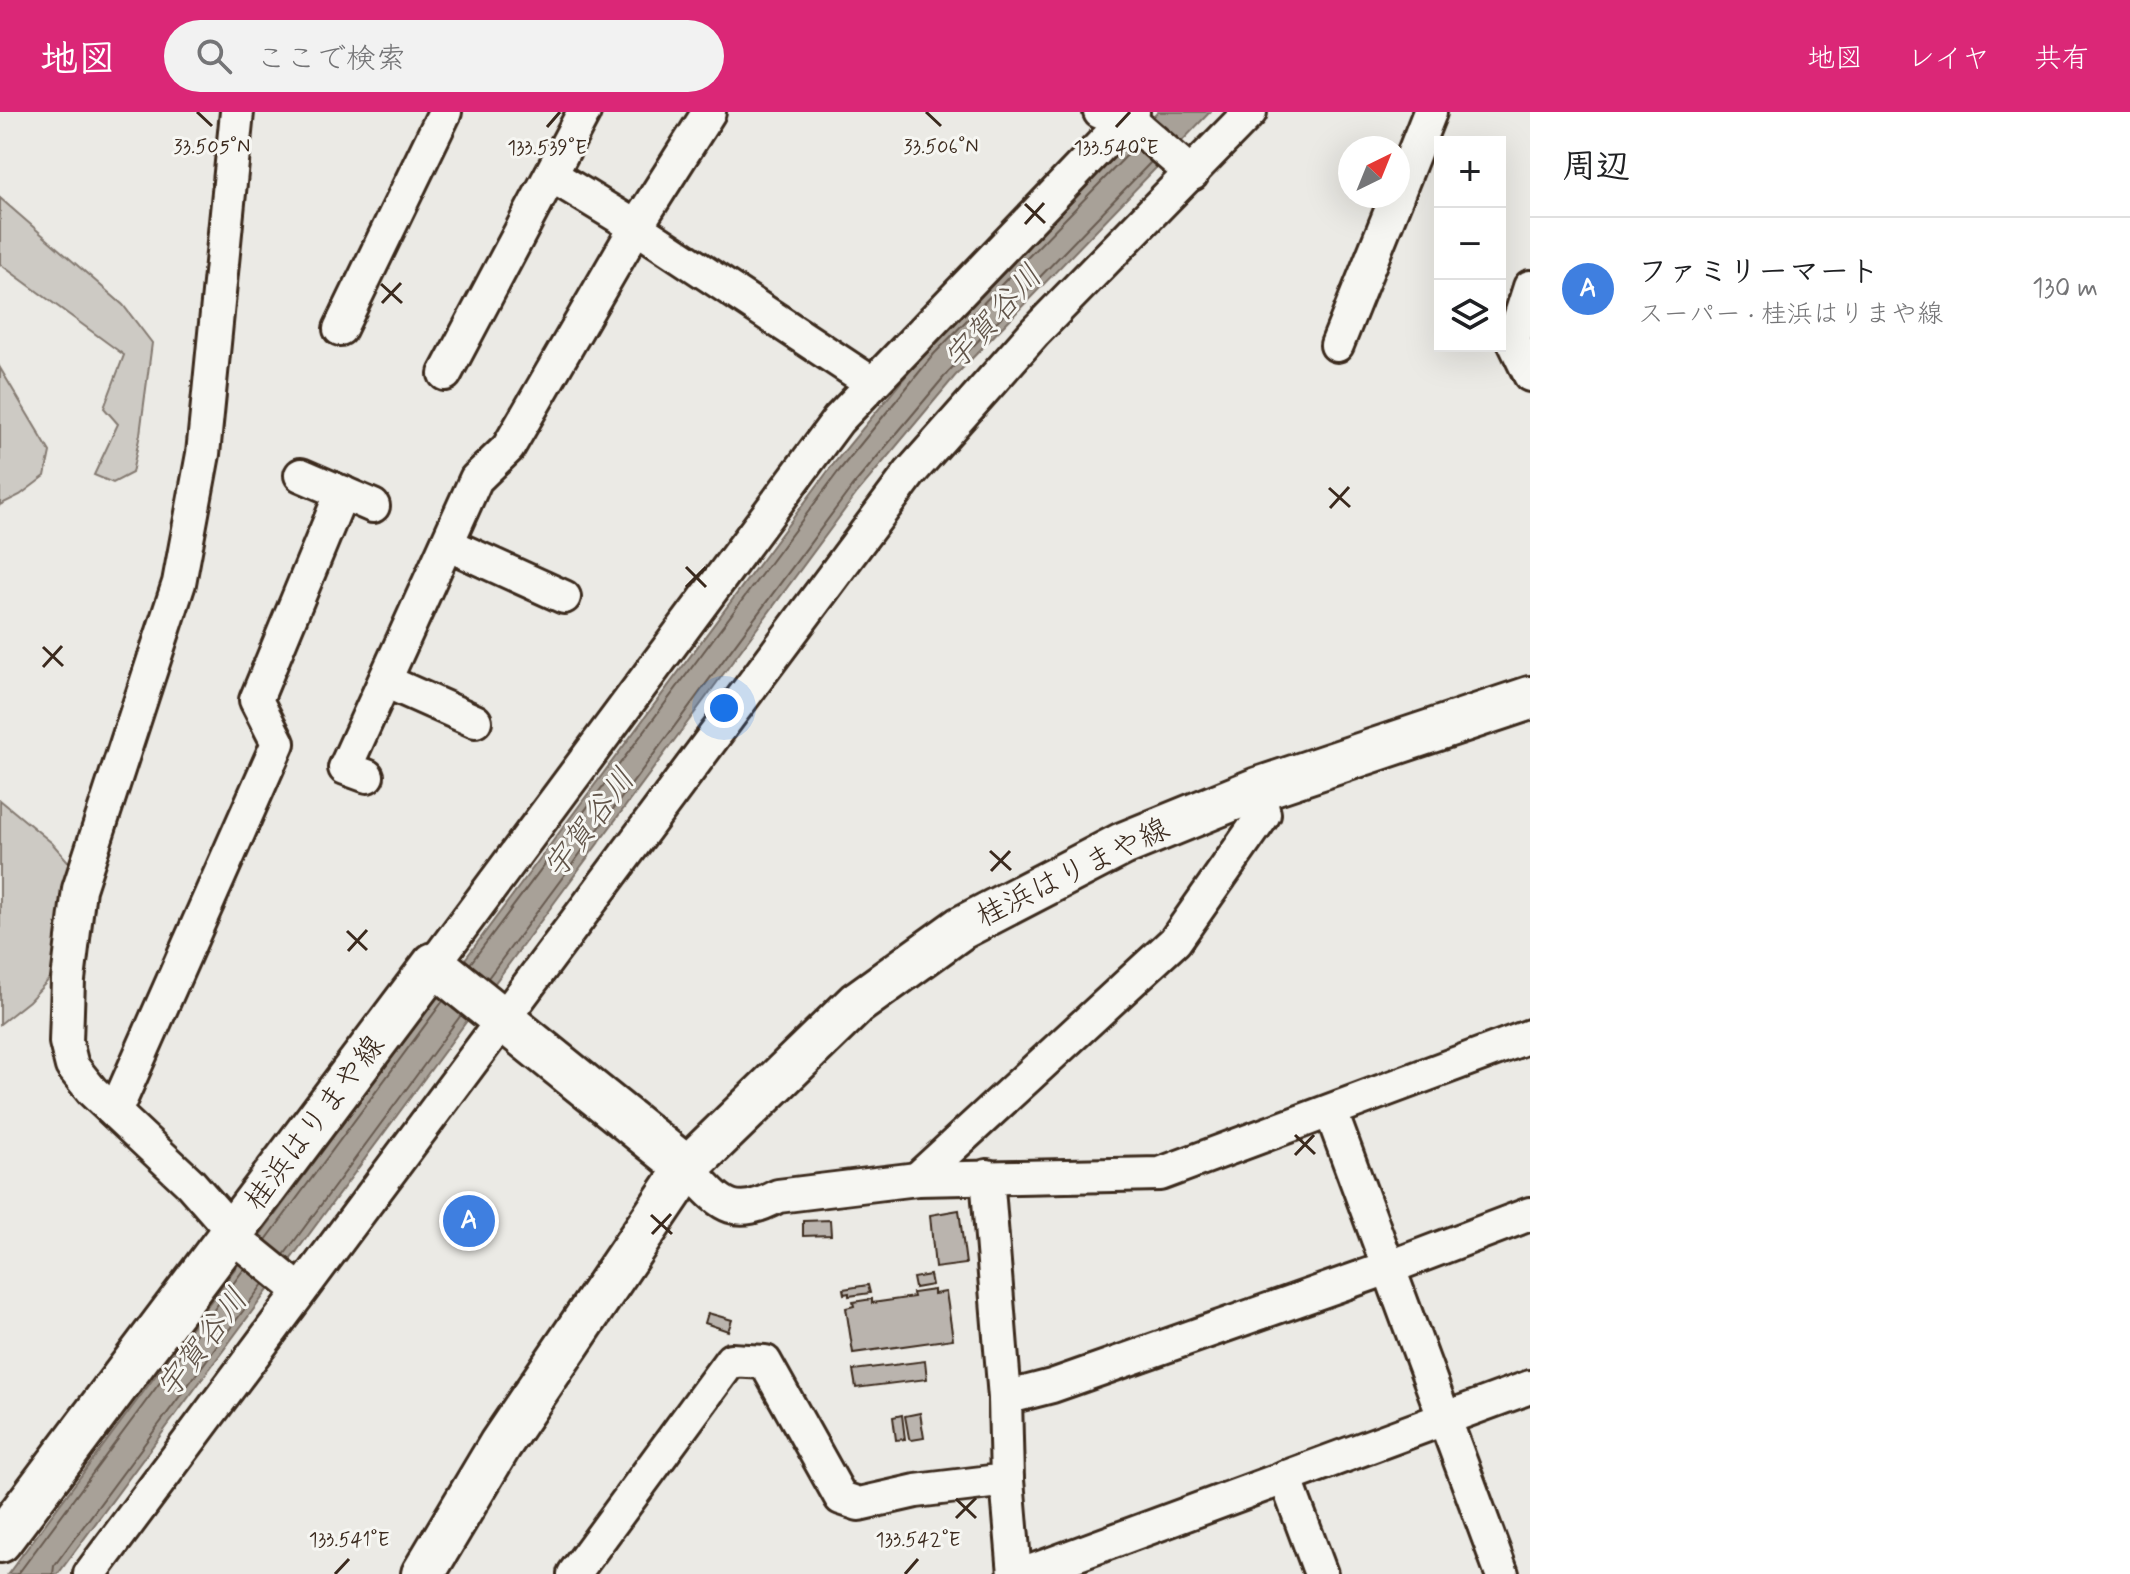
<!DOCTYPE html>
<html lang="ja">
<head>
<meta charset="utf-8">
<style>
	body { margin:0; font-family:Mynerve,"Klee One",sans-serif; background:#f2f2f2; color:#202124 }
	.controls { position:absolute; right:24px; top:24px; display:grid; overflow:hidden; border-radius:0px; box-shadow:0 8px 32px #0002 }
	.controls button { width:72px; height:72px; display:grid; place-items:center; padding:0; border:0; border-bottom:2px solid #e0e0e0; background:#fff; color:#202124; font:40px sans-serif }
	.compass { position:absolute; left:1338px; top:24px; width:72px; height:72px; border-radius:50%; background:#fff; box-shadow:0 8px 32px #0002; rotate:43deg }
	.you { position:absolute; left:724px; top:596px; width:28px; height:28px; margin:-20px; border:6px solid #fff; border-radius:50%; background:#1a73e8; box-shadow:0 0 0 12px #1a73e833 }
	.badge { display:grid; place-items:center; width:52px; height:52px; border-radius:50%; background:#db2777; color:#fff; font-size:26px; font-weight:700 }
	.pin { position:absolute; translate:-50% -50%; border:4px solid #fff; box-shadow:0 2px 8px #0006 }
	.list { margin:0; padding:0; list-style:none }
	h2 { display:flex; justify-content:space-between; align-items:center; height:104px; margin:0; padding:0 32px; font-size:34px }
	h2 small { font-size:26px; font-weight:400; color:#757577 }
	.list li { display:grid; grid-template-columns:52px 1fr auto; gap:24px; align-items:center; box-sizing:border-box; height:144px; padding:0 32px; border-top:2px solid #e0e0e0 }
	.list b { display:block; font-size:30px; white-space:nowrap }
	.list p { margin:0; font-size:26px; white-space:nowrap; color:#757577 }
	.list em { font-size:26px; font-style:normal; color:#757577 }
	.icon { flex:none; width:44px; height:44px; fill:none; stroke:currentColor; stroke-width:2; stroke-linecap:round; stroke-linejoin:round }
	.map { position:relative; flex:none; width:1530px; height:1462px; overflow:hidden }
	header { display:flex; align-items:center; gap:48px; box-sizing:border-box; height:112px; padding:0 40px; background:#db2777; color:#fff }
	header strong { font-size:38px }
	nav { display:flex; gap:44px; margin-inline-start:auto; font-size:28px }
	.search { width:560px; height:72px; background:#f2f2f2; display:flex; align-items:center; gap:20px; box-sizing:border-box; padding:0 28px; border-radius:44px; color:#757577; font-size:30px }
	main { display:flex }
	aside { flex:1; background:#fff }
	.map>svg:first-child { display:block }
	.green { fill:#cdcac4; stroke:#847a71; stroke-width:2 }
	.water { fill:#a8a198; stroke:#7c7167; stroke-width:2 }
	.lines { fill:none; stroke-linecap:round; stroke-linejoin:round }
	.shore { stroke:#675a4f; stroke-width:2 }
	.building { fill:#bab4ae; stroke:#3b2a1e; stroke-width:2 }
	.minor-casing { stroke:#3b2a1e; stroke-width:38 }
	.major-casing { stroke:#3b2a1e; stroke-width:48 }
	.minor { stroke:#f6f6f2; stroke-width:32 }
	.major { stroke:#f6f6f2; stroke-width:42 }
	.ticks { fill:none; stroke:#3b2a1e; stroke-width:3 }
	.labels { text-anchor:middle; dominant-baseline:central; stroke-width:6; stroke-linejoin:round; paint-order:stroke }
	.street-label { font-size:30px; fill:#3b2a1e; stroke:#f6f6f2 }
	.water-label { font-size:32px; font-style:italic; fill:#615449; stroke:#f6f6f2 }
	.ticks-label { font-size:20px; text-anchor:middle; fill:#3b2a1e; stroke:#f6f6f2; stroke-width:6; stroke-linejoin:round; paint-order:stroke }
</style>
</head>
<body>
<header>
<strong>地図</strong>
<div class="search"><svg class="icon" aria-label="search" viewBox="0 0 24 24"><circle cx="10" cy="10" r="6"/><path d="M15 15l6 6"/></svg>ここで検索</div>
<nav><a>地図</a><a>レイヤ</a><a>共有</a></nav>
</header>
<main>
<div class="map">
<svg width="1530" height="1462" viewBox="0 0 1530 1462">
	<rect width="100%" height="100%" fill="#ebeae5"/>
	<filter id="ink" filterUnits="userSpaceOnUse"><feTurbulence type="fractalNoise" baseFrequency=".0125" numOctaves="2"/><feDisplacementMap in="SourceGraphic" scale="16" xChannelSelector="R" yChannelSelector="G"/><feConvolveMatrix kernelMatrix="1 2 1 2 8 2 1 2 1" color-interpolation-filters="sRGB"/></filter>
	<g filter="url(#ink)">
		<!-- green -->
		<g class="green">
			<polygon points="0,86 123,193 152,231 140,322 132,361 113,371 94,363 118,312 104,296 124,243 0,152"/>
			<polygon points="0,256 50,340 45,364 20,383 0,393"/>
			<polygon points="0,688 52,731 93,778 79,835 29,889 0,912"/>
		</g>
		<!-- water -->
		<polygon class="water" points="1158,0 1210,0 955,264 857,381 58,1462 8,1462 831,355 928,237"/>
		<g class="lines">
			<!-- shore -->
			<g class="shore">
				<polyline points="470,852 838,360 934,242 1134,36"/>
				<polyline points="488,866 851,376 949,259 1151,50"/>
				<polyline points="266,1128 443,889"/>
				<polyline points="284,1143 461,903"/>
				<polyline points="18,1462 244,1157"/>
				<polyline points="53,1462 54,1454 263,1172"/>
			</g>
		</g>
		<!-- building -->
		<g class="building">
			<polygon points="959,1098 966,1152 935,1156 930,1103"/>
			<polygon points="830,1108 831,1123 803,1124 803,1109"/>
			<polygon points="930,1163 932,1173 915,1176 913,1166"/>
			<polygon points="868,1173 870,1181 849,1184 849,1181 844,1182 843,1177"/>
			<polygon points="934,1178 934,1182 946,1180 953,1227 853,1241 846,1196 854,1194 853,1190 872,1187 872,1191 914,1185 913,1181"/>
			<polygon points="708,1201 732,1208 728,1219 705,1211"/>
			<polygon points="925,1249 927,1267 856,1276 853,1258"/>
			<polygon points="920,1301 924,1326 912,1328 909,1326 905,1304"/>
			<polygon points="902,1303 905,1327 896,1328 893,1305"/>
		</g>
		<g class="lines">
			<defs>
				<g id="minor">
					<polyline points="237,0 203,342 179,471 79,777 68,868 66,930 72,954 92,979 190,1071 246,1135 300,1179"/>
					<polyline points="1100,0 1126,7 1139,16 1192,62"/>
					<polyline points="551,63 636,115 872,271"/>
					<polyline points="1398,81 1430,0"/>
					<polyline points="1530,175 1513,228 1530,263"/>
					<polyline points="340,217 445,0"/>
					<polyline points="1337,233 1397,84"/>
					<polyline points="445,262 584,0"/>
					<polyline points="301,363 373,394"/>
					<polyline points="447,432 564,485"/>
					<polyline points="385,569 475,609"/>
					<polyline points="367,664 345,656 476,367 508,336 636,115 709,0"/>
					<polyline points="434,852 838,308 1133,0"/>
					<polyline points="115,1000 278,631 256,588 342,380"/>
					<polyline points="1331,1000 1502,1462"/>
					<path d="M687,1056C720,1090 730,1110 778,1084L917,1067L1160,1062L1530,924"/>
					<polyline points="987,1064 1005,1286 1052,1274 1388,1156 1530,1102"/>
					<polyline points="917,1067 1175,829 1264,702 1258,677"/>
					<polyline points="1285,1365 1321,1462"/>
					<polyline points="1007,1368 1015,1462"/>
					<polyline points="90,1462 910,361 1035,220 1250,0"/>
					<polyline points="574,1462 731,1248 765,1250 841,1386 859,1392 916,1379 1007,1368 1005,1286"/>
					<polyline points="1024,1462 1530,1275"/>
				</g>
				<g id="major">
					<polyline points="0,1429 434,852 687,1056"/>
					<polyline points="423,1462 500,1333 687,1056 857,891 961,816 1123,732 1258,677 1530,586"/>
				</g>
			</defs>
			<!-- minor casing -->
			<use href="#minor" class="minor-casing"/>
			<!-- major casing -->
			<use href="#major" class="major-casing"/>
			<!-- minor -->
			<use href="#minor" class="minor"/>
			<!-- major -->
			<use href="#major" class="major"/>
		</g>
	</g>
	<!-- ticks -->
	<path class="ticks" d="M197,0L212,14M926,0L941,14M547,15L560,0M1116,15L1130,0M1025,92L1045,111M1025,112L1044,91M381,172L402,191M382,191L401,171M1329,376L1350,395M1330,396L1349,375M686,455L706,475M686,475L706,455M43,535L63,554M43,555L62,534M990,739L1011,758M991,759L1010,739M347,819L367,838M348,839L367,818M1295,1023L1315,1042M1295,1043L1314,1023M651,1103L672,1122M652,1122L671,1102M956,1387L976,1406M956,1406L976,1386M335,1462L349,1447M905,1462L918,1447"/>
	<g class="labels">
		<!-- street labels -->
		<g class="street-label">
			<text transform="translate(1073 761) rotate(-26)">桂浜はりまや線</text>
			<text transform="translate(315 1011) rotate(-53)">桂浜はりまや線</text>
		</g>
		<!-- water labels -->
		<g class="water-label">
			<text transform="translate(994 206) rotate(-48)">宇賀谷川</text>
			<text transform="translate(590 712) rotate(-53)">宇賀谷川</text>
			<text transform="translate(203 1232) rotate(-53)">宇賀谷川</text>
		</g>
	</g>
	<g class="ticks-label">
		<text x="212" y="41">33.505°N</text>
		<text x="941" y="41">33.506°N</text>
		<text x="547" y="42">133.539°E</text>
		<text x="1116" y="42">133.540°E</text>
		<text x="349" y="1434">133.541°E</text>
		<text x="918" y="1434">133.542°E</text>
	</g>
</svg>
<div class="controls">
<button>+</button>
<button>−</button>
<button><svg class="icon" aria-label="layers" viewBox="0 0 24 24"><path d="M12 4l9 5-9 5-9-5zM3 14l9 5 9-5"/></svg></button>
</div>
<svg class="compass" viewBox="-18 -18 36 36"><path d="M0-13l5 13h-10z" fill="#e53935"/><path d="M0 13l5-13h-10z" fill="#757577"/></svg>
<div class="you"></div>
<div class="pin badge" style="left:469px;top:1109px;background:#3f7fe0">A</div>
</div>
<aside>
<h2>周辺<small></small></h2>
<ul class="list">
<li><span class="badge" style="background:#3f7fe0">A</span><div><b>ファミリーマート</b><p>スーパー · 桂浜はりまや線</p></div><em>130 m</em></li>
</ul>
</aside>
</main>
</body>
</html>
